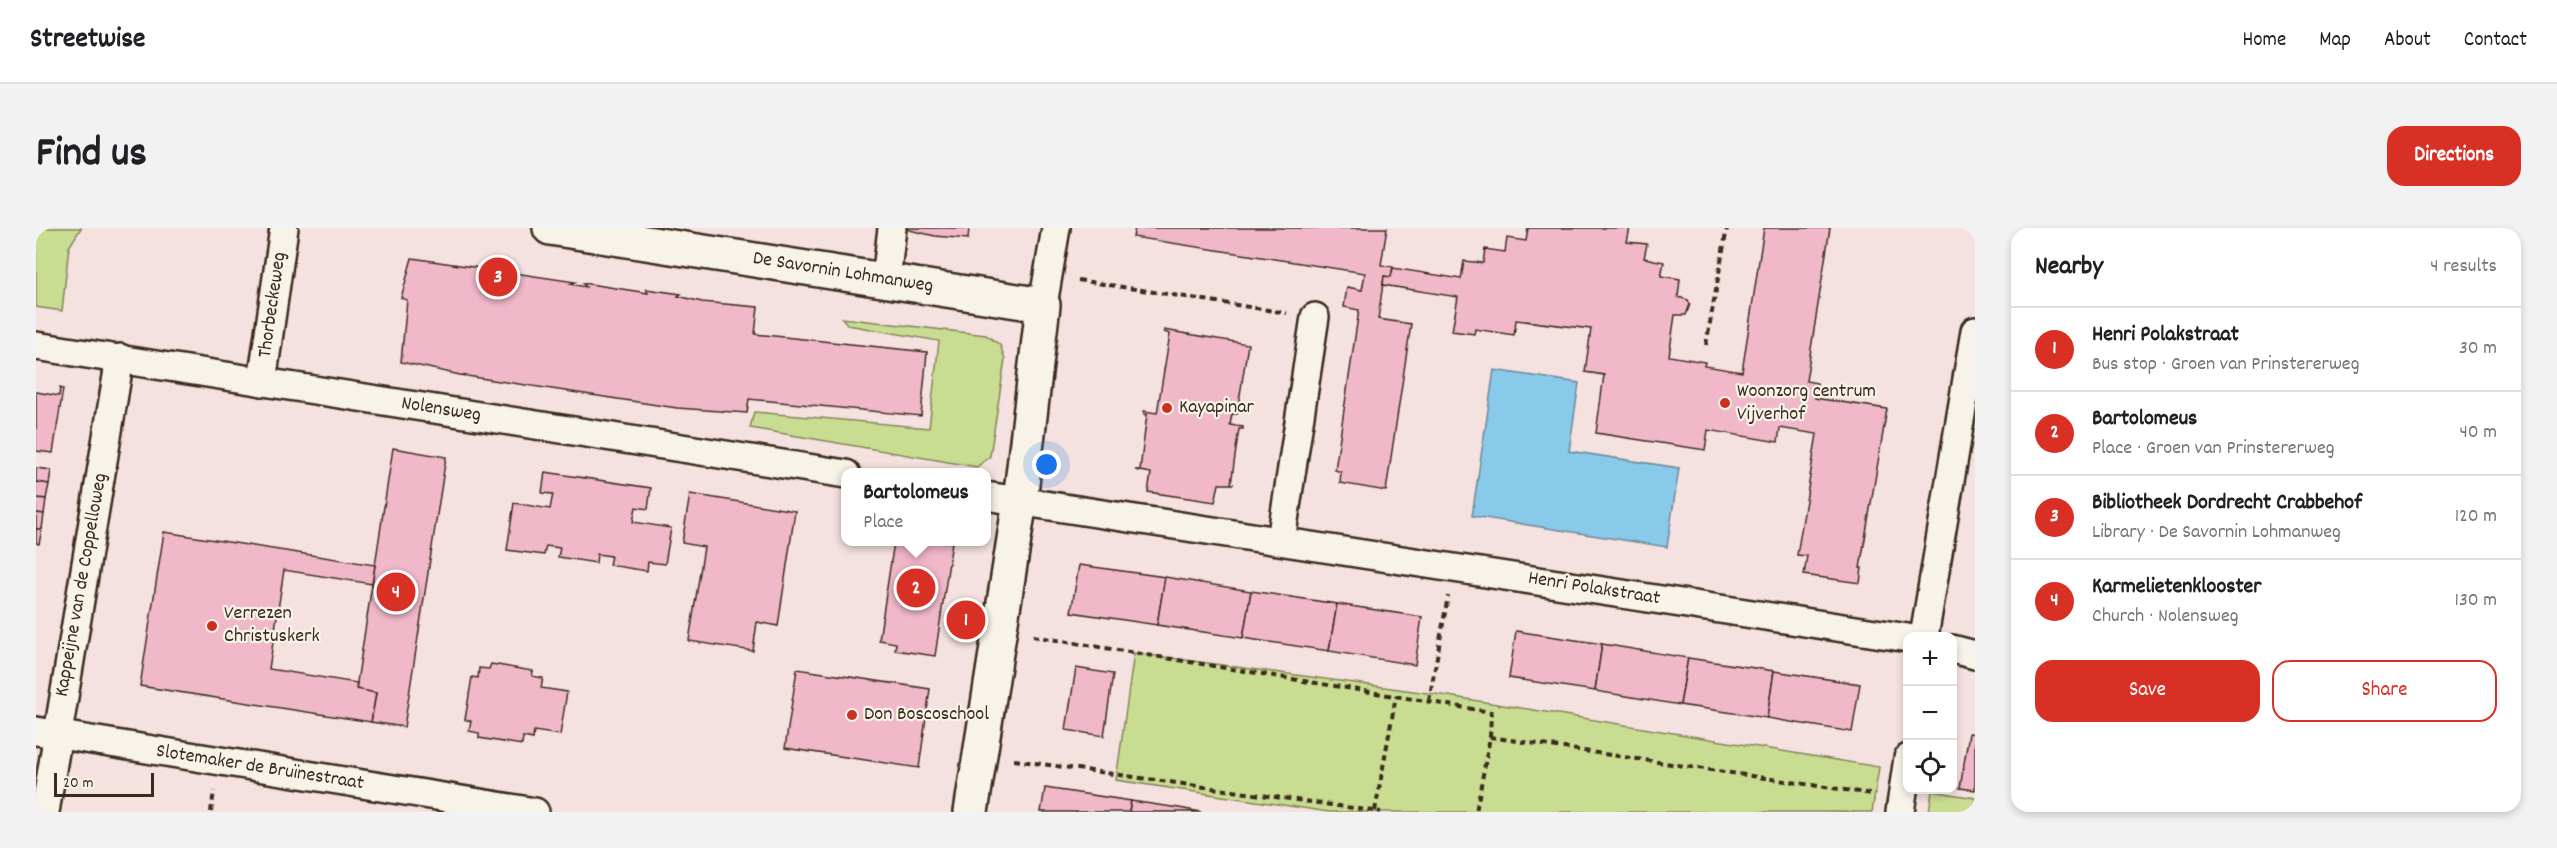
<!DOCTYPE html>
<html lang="en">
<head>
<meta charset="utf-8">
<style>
	body { margin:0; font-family:Dekko,sans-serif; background:#f2f2f2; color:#202124 }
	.controls { position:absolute; right:18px; bottom:18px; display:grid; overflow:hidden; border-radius:12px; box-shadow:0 3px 9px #0003 }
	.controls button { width:54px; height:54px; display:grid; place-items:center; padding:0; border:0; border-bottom:2px solid #e0e0e0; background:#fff; color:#202124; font:30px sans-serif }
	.scale { position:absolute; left:18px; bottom:15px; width:100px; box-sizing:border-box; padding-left:6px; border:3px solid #3b2a1e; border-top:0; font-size:16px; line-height:21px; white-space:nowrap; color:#3b2a1e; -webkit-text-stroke:4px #f7f3e8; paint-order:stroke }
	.you { position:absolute; left:1011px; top:237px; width:21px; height:21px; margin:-15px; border:4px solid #fff; border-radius:50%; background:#1a73e8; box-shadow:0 0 0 9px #1a73e833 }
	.badge { display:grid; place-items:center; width:39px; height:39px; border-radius:50%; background:#d93025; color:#fff; font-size:20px; font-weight:700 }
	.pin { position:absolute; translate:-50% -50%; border:3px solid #fff; box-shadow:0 2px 6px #0006 }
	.popup { position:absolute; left:805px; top:240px; width:150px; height:78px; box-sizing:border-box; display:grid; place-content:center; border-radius:12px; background:#fff; filter:drop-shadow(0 2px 4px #0005); font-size:20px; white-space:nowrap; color:#757577 }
	.popup b { font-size:22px; color:#202124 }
	.popup::after { content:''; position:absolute; left:50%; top:100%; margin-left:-12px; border:12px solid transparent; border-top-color:#fff }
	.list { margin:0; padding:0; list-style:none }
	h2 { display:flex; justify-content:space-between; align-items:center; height:78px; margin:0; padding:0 24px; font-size:26px }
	h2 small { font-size:20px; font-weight:400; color:#757577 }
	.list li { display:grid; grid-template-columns:39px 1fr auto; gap:18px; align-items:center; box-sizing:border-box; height:84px; padding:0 24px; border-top:2px solid #e0e0e0 }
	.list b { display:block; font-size:22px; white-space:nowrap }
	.list p { margin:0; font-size:20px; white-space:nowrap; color:#757577 }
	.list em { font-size:20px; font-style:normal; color:#757577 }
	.actions { display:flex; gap:12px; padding:18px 24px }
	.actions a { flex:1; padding:14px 0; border:2px solid #d93025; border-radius:18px; text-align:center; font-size:21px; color:#d93025 }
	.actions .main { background:#d93025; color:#fff }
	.icon { flex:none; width:33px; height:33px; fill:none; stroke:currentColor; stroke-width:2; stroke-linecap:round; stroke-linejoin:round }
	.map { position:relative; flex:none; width:1939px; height:584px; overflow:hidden; border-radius:18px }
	header { display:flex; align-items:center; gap:36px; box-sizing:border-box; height:84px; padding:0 30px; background:#fff; border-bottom:2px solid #e0e0e0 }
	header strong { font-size:28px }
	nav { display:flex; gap:33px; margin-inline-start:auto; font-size:21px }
	.intro { display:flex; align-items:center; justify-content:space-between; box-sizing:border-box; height:144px; padding:0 36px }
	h1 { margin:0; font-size:42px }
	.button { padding:15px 27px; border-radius:18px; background:#d93025; color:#fff; font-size:21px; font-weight:700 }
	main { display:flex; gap:36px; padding:0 36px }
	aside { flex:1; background:#fff; border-radius:18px; box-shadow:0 3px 9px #0003 }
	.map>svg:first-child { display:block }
	.green { fill:#c9dd92; stroke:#828458; stroke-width:1.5 }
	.water { fill:#89c9ea; stroke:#6a8998; stroke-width:1.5 }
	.building { fill:#f1b8ca; stroke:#3b2a1e; stroke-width:1.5 }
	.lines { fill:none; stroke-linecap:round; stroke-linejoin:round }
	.street-casing { stroke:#3b2a1e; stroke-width:32 }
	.secondary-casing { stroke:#3b2a1e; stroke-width:38 }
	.path { stroke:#3b2a1e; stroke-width:4; stroke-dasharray:6 4.5; stroke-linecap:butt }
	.street { stroke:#f7f3e8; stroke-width:27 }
	.secondary { stroke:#f7f3e8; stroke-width:33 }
	.poi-dot { fill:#c8321e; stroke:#f7f3e8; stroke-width:2 }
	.labels { text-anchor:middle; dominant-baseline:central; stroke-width:4.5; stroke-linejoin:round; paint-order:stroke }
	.street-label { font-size:20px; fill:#3b2a1e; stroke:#f7f3e8 }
	.poi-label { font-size:20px; fill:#3b2a1e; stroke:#f7f3e8; text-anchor:start }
</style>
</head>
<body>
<header>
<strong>Streetwise</strong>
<nav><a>Home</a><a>Map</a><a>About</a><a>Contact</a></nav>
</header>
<div class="intro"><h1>Find us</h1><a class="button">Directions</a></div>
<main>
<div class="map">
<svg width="1939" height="584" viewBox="0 0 1939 584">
	<rect width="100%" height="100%" fill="#f5e1df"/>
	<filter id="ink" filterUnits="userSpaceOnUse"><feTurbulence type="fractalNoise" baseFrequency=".0167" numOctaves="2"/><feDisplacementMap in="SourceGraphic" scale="12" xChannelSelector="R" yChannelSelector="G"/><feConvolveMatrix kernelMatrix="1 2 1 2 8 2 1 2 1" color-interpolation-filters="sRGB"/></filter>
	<g filter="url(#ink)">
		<!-- green -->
		<g class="green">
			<polygon points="0,0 45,0 33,19 26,83 0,79"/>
			<polygon points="806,90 950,107 964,117 969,131 954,228 941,239 714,200 718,184 893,200 903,113 812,97"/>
			<polygon points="1098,425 1406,467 1843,539 1836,584 1293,584 1080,552"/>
			<polygon points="1896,563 1939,570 1939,584 1893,584"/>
		</g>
		<!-- water -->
		<polygon class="water" points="1458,142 1543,155 1533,223 1643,240 1631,319 1436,288"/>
		<!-- building -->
		<g class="building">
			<polygon points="873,0 933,0 932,11 899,8 873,2"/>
			<polygon points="1099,0 1351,0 1345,37 1357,39 1355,49 1348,48 1342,91 1375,96 1350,263 1304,255 1305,244 1299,242 1323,82 1308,79 1311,59 1326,62 1329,45 1097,9"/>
			<polygon points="1492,0 1594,0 1591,14 1611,16 1608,30 1628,34 1625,48 1644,51 1642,69 1652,72 1654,76 1650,87 1639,87 1633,128 1669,134 1668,138 1706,144 1728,0 1794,0 1770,153 1781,155 1779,170 1851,181 1824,340 1826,340 1824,355 1768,347 1771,328 1761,327 1781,206 1744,200 1742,214 1672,202 1669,222 1560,205 1568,147 1549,144 1555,101 1480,92 1478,107 1439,101 1438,106 1416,103 1422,69 1347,57 1348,48 1355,49 1357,40 1425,51 1428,33 1447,35 1449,21 1469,24 1471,10 1490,13"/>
			<polygon points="376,30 539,54 534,56 550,59 547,55 612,65 610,61 645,66 642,68 666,74 722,79 719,106 891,124 885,188 713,171 711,185 641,180 424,147 365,134 371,72 365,70"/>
			<polygon points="1128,102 1212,116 1201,186 1196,186 1194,197 1207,199 1207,201 1203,201 1195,256 1198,256 1183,256 1179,274 1112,264 1115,245 1099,242 1104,242 1111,186 1108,186 1108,183 1121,185 1134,106 1128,104"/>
			<polygon points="24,160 27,161 17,225 0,223 0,164 23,168"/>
			<polygon points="357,220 410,229 368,499 335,494 340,465 320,461"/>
			<polygon points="0,240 15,242 13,256 0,254"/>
			<polygon points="509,244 615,260 612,281 600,279 597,294 635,300 629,336 612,334 611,343 573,337 575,328 561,326 560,335 522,329 524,320 510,318 508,327 471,322 478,275 514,281 517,266 506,265"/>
			<polygon points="0,254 13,256 10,271 0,270"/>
			<polygon points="654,266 759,283 742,398 721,394 717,423 653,413 668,319 646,315"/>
			<polygon points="0,270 10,271 8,286 0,285"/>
			<polygon points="0,285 8,286 6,301 0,301"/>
			<polygon points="0,301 6,301 3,316 0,315"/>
			<polygon points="128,304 339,337 336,356 248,342 233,441 321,455 320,461 340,465 335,494 104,458"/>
			<polygon points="858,314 916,314 899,428 859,422 860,415 843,412"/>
			<polygon points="1043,337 1129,349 1121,397 1035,384"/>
			<polygon points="1129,349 1215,363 1207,410 1121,397"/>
			<polygon points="1215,363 1301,376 1293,423 1207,410"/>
			<polygon points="1301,376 1386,389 1379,437 1293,423"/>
			<polygon points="1480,403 1566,416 1559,463 1473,450"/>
			<polygon points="1566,416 1652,430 1644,477 1559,463"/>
			<polygon points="1652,430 1738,443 1731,490 1644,477"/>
			<polygon points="455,436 497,443 496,448 507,450 505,460 531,464 524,507 498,503 497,511 487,509 486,517 443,510 443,505 433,503 435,493 429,492 436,449 442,450 443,440 453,441"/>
			<polygon points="1040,440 1077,446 1068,508 1030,502"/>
			<polygon points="761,441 894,461 883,540 749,520"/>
			<polygon points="1738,443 1824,456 1816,504 1731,490"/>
			<polygon points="1933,505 1939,506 1939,562 1924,560"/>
			<polygon points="1009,560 1095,573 1093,584 1005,584"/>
			<polygon points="1095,573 1143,580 1165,584 1093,584"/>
		</g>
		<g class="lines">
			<defs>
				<g id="street">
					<polyline points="850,52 856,0"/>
					<polyline points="1007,77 1020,0"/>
					<polyline points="0,118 810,246"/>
					<polyline points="226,154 248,0"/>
					<polyline points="950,268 1872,410"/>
					<polyline points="1245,312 1279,89"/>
					<polyline points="1888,409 1939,103"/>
					<polyline points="1916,421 1939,427"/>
					<polyline points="0,503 499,584"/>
					<polyline points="9,584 84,130"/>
					<polyline points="1864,584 1872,530"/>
				</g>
				<polyline id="secondary" points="514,0 1007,77 984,273 935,584"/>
			</defs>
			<!-- street casing -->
			<use href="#street" class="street-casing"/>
			<!-- secondary casing -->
			<use href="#secondary" class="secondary-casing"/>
			<!-- path -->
			<g class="path">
				<polyline points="1042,52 1251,85"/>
				<polyline points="1670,117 1691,0"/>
				<polyline points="997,408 1455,484 1454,509 1440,584"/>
				<polyline points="1393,473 1412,368"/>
				<polyline points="1454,509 1836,566"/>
				<polyline points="978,532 1345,584"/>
				<polyline points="1339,583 1360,468"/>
				<polyline points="175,584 178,563"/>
			</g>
			<!-- street -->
			<use href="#street" class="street"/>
			<!-- secondary -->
			<use href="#secondary" class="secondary"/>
		</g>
	</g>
	<!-- markers -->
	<g class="poi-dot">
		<circle cx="1689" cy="175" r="6"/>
		<circle cx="1131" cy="180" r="6"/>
		<circle cx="176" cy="398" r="6"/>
		<circle cx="816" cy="487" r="6"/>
	</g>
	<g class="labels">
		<!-- street labels -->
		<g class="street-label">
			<text transform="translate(807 45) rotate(9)">De Savornin Lohmanweg</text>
			<text transform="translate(237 77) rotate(-82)">Thorbeckeweg</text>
			<text transform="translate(405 182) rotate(9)">Nolensweg</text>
			<text transform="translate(46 357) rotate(-80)">Kappeijne van de Coppelloweg</text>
			<text transform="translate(1558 361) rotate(9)">Henri Polakstraat</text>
			<text transform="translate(224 540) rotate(9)">Slotemaker de Bruïnestraat</text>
		</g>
		<!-- poi labels -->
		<g class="poi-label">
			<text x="1701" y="164">Woonzorg centrum<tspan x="1701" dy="23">Vijverhof</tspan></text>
			<text x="1143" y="180">Kayapinar</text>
			<text x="188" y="386">Verrezen<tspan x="188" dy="23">Christuskerk</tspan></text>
			<text x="828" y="487">Don Boscoschool</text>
		</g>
	</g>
</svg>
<div class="controls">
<button>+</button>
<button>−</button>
<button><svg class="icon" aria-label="locate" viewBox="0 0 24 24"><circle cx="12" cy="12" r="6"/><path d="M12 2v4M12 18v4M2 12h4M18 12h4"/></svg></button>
</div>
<div class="scale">20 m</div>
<div class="you"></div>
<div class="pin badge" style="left:930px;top:392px">1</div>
<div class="pin badge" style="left:880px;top:360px">2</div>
<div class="popup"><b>Bartolomeus</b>Place</div>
<div class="pin badge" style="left:462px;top:49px">3</div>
<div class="pin badge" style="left:360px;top:364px">4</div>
</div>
<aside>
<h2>Nearby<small>4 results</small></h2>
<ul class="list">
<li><span class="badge">1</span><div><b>Henri Polakstraat</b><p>Bus stop · Groen van Prinstererweg</p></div><em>30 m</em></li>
<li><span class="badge">2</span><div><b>Bartolomeus</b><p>Place · Groen van Prinstererweg</p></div><em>40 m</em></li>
<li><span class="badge">3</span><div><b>Bibliotheek Dordrecht Crabbehof</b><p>Library · De Savornin Lohmanweg</p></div><em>120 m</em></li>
<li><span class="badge">4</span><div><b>Karmelietenklooster</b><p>Church · Nolensweg</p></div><em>130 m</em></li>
</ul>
<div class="actions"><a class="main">Save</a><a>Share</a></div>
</aside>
</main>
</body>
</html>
